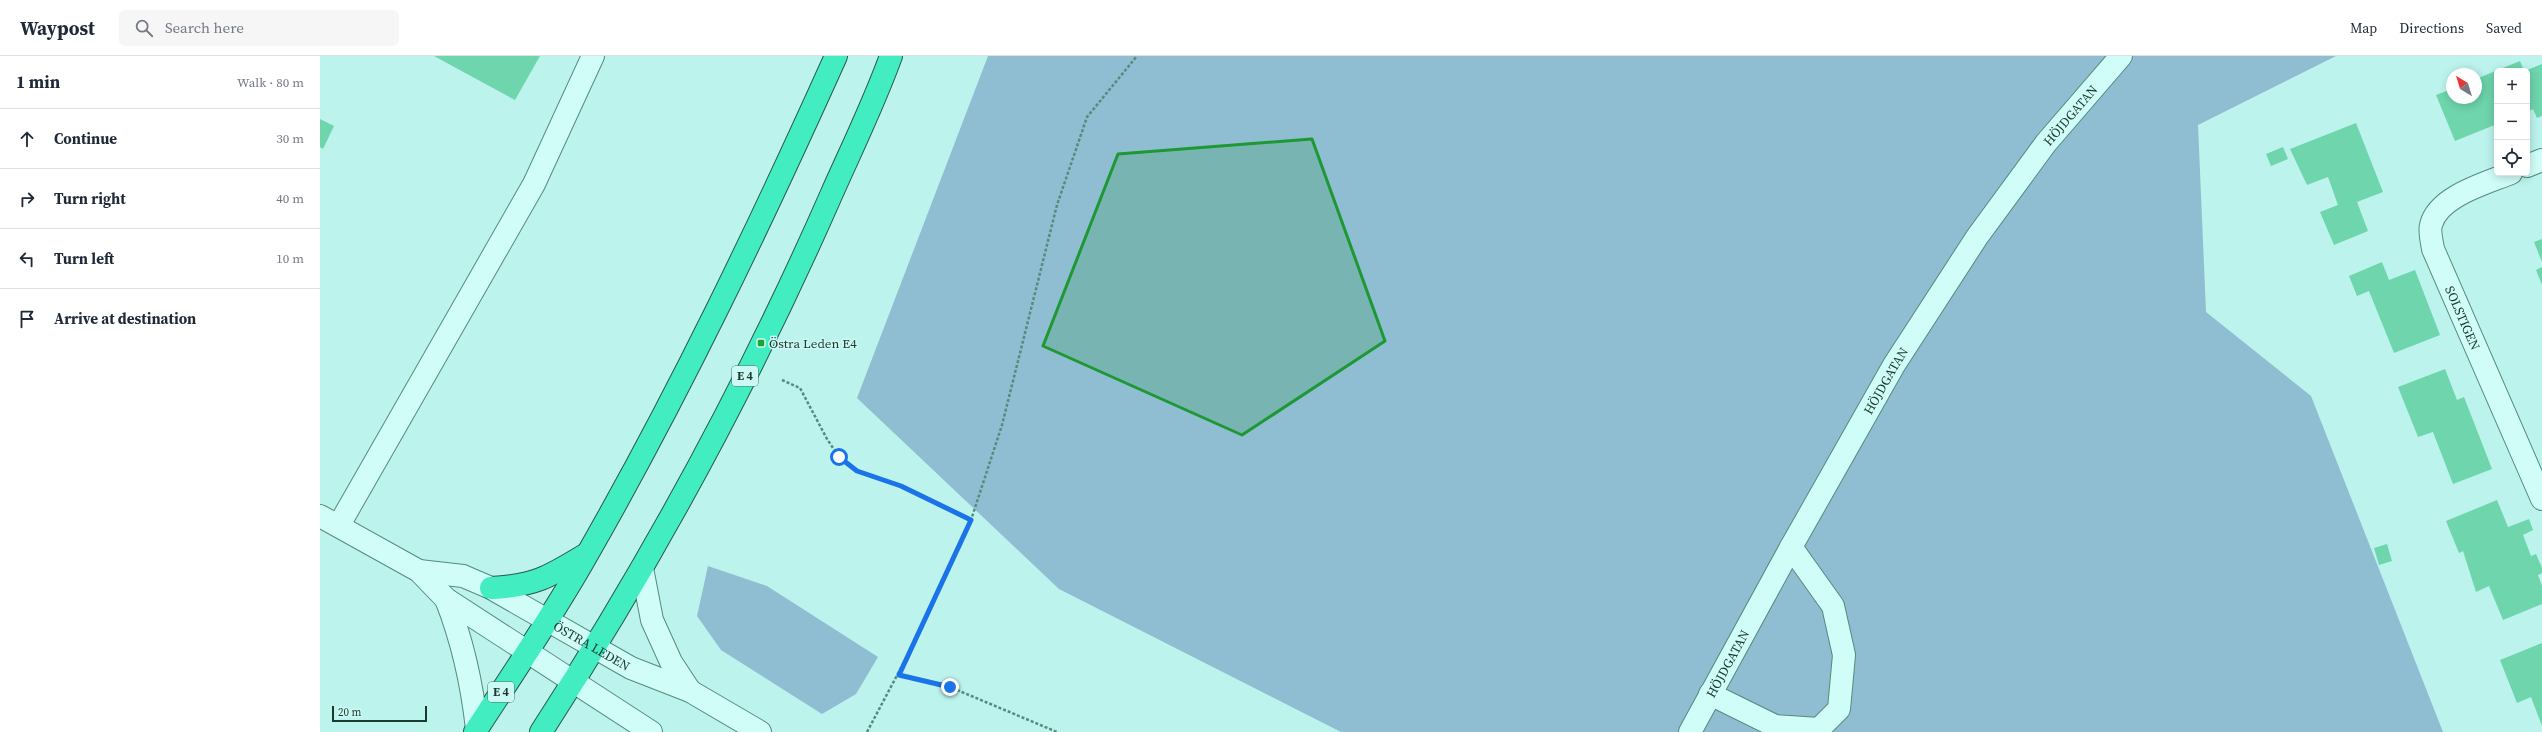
<!DOCTYPE html>
<html lang="en">
<head>
<meta charset="utf-8">
<style>
	body { margin:0; font-family:"Source Serif 4",serif; background:#f6f6f7; color:#1f2937 }
	.controls { position:absolute; right:12px; top:12px; display:grid; overflow:hidden; border-radius:6px; box-shadow:0 2px 10px #0003 }
	.controls button { width:36px; height:36px; display:grid; place-items:center; padding:0; border:0; border-bottom:1px solid #e0e1e3; background:#fff; color:#1f2937; font:20px sans-serif }
	.compass { position:absolute; left:2126px; top:12px; width:36px; height:36px; border-radius:50%; background:#fff; box-shadow:0 2px 10px #0003; rotate:322deg }
	.scale { position:absolute; left:12px; bottom:10px; width:95px; box-sizing:border-box; padding-left:4px; border:2px solid #1a3a2f; border-top:0; font-size:11px; line-height:14px; white-space:nowrap; color:#1a3a2f; -webkit-text-stroke:3px #cdf9f5; paint-order:stroke }
	.stop { position:absolute; width:12px; height:12px; margin:-9px; border:3px solid #1a73e8; border-radius:50%; background:#fff }
	.stop.end { background:#1a73e8; border-color:#fff; box-shadow:0 1px 4px #0008 }
	.list { margin:0; padding:0; list-style:none }
	h2 { display:flex; justify-content:space-between; align-items:center; height:52px; margin:0; padding:0 16px; font-size:17px }
	h2 small { font-size:13px; font-weight:400; color:#747a83 }
	.list li { display:grid; grid-template-columns:26px 1fr auto; gap:12px; align-items:center; box-sizing:border-box; height:60px; padding:0 16px; border-top:1px solid #e0e1e3 }
	.list b { display:block; font-size:15px; white-space:nowrap }
	.list em { font-size:13px; font-style:normal; color:#747a83 }
	.icon { flex:none; width:22px; height:22px; fill:none; stroke:currentColor; stroke-width:2; stroke-linecap:round; stroke-linejoin:round }
	.map { position:relative; flex:none; width:2222px; height:676px; overflow:hidden }
	header { display:flex; align-items:center; gap:24px; box-sizing:border-box; height:56px; padding:0 20px; background:#fff; border-bottom:1px solid #e0e1e3 }
	header strong { font-size:19px }
	nav { display:flex; gap:22px; margin-inline-start:auto; font-size:14px }
	.search { width:280px; height:36px; background:#f6f6f7; display:flex; align-items:center; gap:10px; box-sizing:border-box; padding:0 14px; border-radius:6px; color:#747a83; font-size:15px }
	main { display:flex }
	aside { flex:1; background:#fff }
	.map>svg:first-child { display:block }
	.green { fill:#8fbdd2 }
	.building { fill:#6ed5ac }
	.lines { fill:none; stroke-linecap:round; stroke-linejoin:round }
	.minor-casing { stroke:#548c7d; stroke-width:24 }
	.highway-casing { stroke:#295949; stroke-width:24 }
	.path { stroke:#548c7d; stroke-width:2.5; stroke-dasharray:3 2; stroke-linecap:butt }
	.minor { stroke:#d0fdf8; stroke-width:22 }
	.highway { stroke:#42edc2; stroke-width:22 }
	.route { stroke:#1a73e8; stroke-width:5 }
	.marked { fill:#1d9834; fill-opacity:0.2; stroke:#1d9834; stroke-width:3; stroke-linejoin:round }
	.poi-dot { fill:#1da235; stroke:#cdf9f5; stroke-width:1.5 }
	.labels { text-anchor:middle; dominant-baseline:central; stroke-width:3; stroke-linejoin:round; paint-order:stroke }
	.shield { fill:#cdf9f5; stroke:#50736a; stroke-width:1 }
	.shield-label { font-size:12px; font-weight:bold; fill:#1a3a2f }
	.street-label { font-size:13px; fill:#1a3a2f; stroke:#cdf9f5 }
	.poi-label { font-size:13px; fill:#1a3a2f; stroke:#cdf9f5; text-anchor:start }
</style>
</head>
<body>
<header>
<strong>Waypost</strong>
<div class="search"><svg class="icon" aria-label="search" viewBox="0 0 24 24"><circle cx="10" cy="10" r="6"/><path d="M15 15l6 6"/></svg>Search here</div>
<nav><a>Map</a><a>Directions</a><a>Saved</a></nav>
</header>
<main>
<aside>
<h2>1 min<small>Walk · 80 m</small></h2>
<ul class="list">
<li><svg class="icon" aria-label="ahead" viewBox="0 0 24 24"><path d="M12 20V5M6 11l6-6 6 6"/></svg><div><b>Continue</b></div><em>30 m</em></li>
<li><svg class="icon" aria-label="right" viewBox="0 0 24 24"><path d="M7 20v-9h11M14 6l5 5-5 5"/></svg><div><b>Turn right</b></div><em>40 m</em></li>
<li><svg class="icon" aria-label="left" viewBox="0 0 24 24"><path d="M17 20v-9H6M10 6l-5 5 5 5"/></svg><div><b>Turn left</b></div><em>10 m</em></li>
<li><svg class="icon" aria-label="arrive" viewBox="0 0 24 24"><path d="M6 21V4h12l-3 4 3 4H6"/></svg><div><b>Arrive at destination</b></div></li>
</ul>
</aside>
<div class="map">
<svg width="2222" height="676" viewBox="0 0 2222 676">
	<rect width="100%" height="100%" fill="#bcf3ed"/>
	<!-- green -->
	<g class="green">
		<polygon points="668,0 2016,0 1878,69 1886,256 1991,340 2123,676 1021,676 739,533 537,342"/>
		<polygon points="388,510 447,530 558,601 536,638 502,658 401,594 377,560"/>
	</g>
	<!-- building -->
	<g class="building">
		<polygon points="114,0 220,0 195,44"/>
		<polygon points="2200,5 2204,15 2177,15 2177,68 2135,85 2116,39 2132,33 2132,42 2156,42 2156,23"/>
		<polygon points="2222,8 2222,60 2217,62 2213,53 2207,56 2207,14"/>
		<polygon points="0,63 14,70 3,93 0,91"/>
		<polygon points="2036,67 2063,136 2037,146 2048,175 2014,189 2000,156 2018,149 2008,121 1987,129 1970,93"/>
		<polygon points="1963,91 1968,103 1951,110 1946,98"/>
		<polygon points="2222,183 2222,206 2214,186"/>
		<polygon points="2062,206 2069,224 2095,214 2120,279 2074,297 2049,235 2037,240 2029,220"/>
		<polygon points="2222,211 2222,229 2216,214"/>
		<polygon points="2125,313 2137,344 2144,341 2172,413 2133,428 2113,376 2098,381 2078,331"/>
		<polygon points="2177,444 2188,471 2209,463 2213,474 2203,479 2211,500 2216,498 2222,512 2222,517 2218,519 2222,530 2222,548 2183,564 2169,530 2156,536 2143,495 2139,497 2126,465"/>
		<polygon points="2067,488 2072,505 2059,509 2054,492"/>
		<polygon points="2222,587 2222,670 2211,641 2197,647 2180,604"/>
	</g>
	<g class="lines">
		<defs>
			<g id="minor">
				<polyline points="2207,110 2222,104"/>
				<path id="s1" d="M2191,117C2167,127 2118,140 2111,169C2109,175 2112,186 2113,193L2222,443"/>
				<polyline points="0,460 99,515 126,543 331,676"/>
				<polyline points="19,469 214,128 273,0"/>
				<polyline points="322,512 332,564 351,606 370,635"/>
				<path id="s2" d="M99,515L143,520L171,532L311,612L370,635L440,676"/>
				<path d="M126,543C143,586 152,628 157,673"/>
				<polyline points="1390,638 1455,670 1499,673 1519,653 1524,599 1513,550 1471,491"/>
				<path id="s3" d="M1370,676L1471,491L1574,309L1657,181L1726,87L1801,0"/>
			</g>
			<g id="highway">
				<path d="M171,532C214,530 229,521 265,499"/>
				<path d="M155,676C193,617 234,558 268,497C360,336 440,169 516,0"/>
				<path d="M221,676C332,505 430,324 512,137C532,92 554,47 571,0"/>
			</g>
		</defs>
		<!-- minor casing -->
		<use href="#minor" class="minor-casing"/>
		<!-- highway casing -->
		<use href="#highway" class="highway-casing"/>
		<!-- path -->
		<g class="path">
			<polyline points="462,324 480,332 507,383 519,401 537,415 581,430 651,464"/>
			<polyline points="579,619 630,631 737,676"/>
			<polyline points="547,676 601,574 651,464 682,369 737,149 767,61 817,0"/>
		</g>
		<!-- minor -->
		<use href="#minor" class="minor"/>
		<!-- highway -->
		<use href="#highway" class="highway"/>
	</g>
	<g class="lines">
		<!-- route -->
		<polyline class="route" points="519,401 537,415 581,430 651,464 579,619 630,631"/>
	</g>
	<!-- marked area -->
	<path class="marked" d="M992,83L1065,285L922,379L723,290L798,98Z"/>
	<!-- markers -->
	<rect class="poi-dot" x="437" y="283" width="8" height="8" rx="2"/>
	<g class="labels">
		<!-- shield labels -->
		<g class="shield">
			<rect x="412" y="310" width="26" height="20" rx="3"/>
			<rect x="168" y="626" width="26" height="20" rx="3"/>
		</g>
		<g class="shield-label">
			<text x="425" y="320">E 4</text>
			<text x="181" y="636">E 4</text>
		</g>
		<!-- street labels -->
		<g class="street-label">
			<text stroke="none"><textPath href="#s3" startOffset="726">HÖJDGATAN</textPath></text>
			<text stroke="none"><textPath href="#s1" startOffset="198">SOLSTIGEN</textPath></text>
			<text stroke="none"><textPath href="#s3" startOffset="402">HÖJDGATAN</textPath></text>
			<text stroke="none"><textPath href="#s2" startOffset="191">ÖSTRA LEDEN</textPath></text>
			<text stroke="none"><textPath href="#s3" startOffset="78">HÖJDGATAN</textPath></text>
		</g>
		<!-- poi labels -->
		<g class="poi-label">
			<text x="449" y="287">Östra Leden E4</text>
		</g>
	</g>
</svg>
<div class="controls">
<button>+</button>
<button>−</button>
<button><svg class="icon" aria-label="locate" viewBox="0 0 24 24"><circle cx="12" cy="12" r="6"/><path d="M12 2v4M12 18v4M2 12h4M18 12h4"/></svg></button>
</div>
<svg class="compass" viewBox="-18 -18 36 36"><path d="M0-13l5 13h-10z" fill="#e53935"/><path d="M0 13l5-13h-10z" fill="#747a83"/></svg>
<div class="scale">20 m</div>
<div class="stop" style="left:519px;top:401px"></div>
<div class="stop end" style="left:630px;top:631px"></div>
</div>
</main>
</body>
</html>
